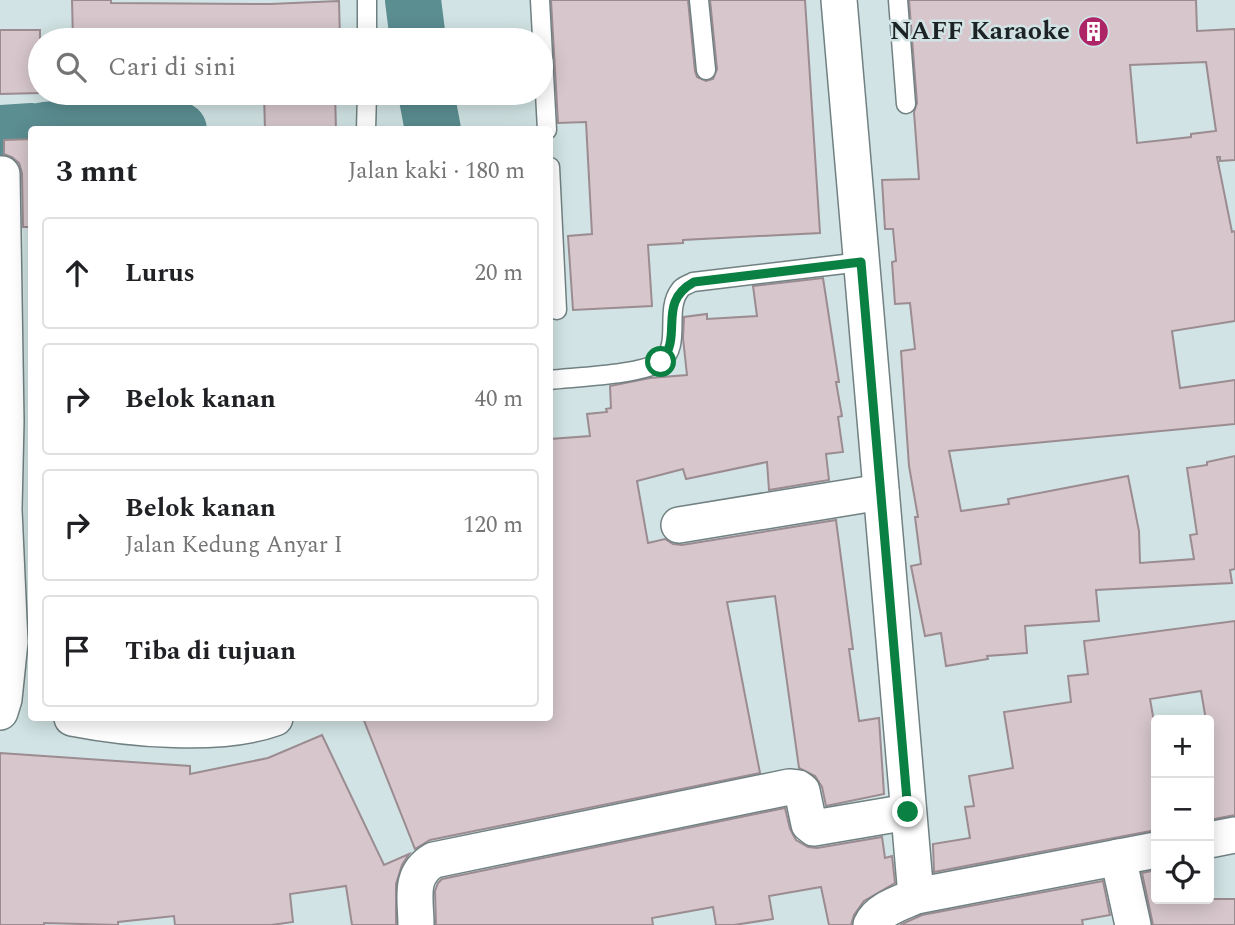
<!DOCTYPE html>
<html lang="id">
<head>
<meta charset="utf-8">
<style>
	body { margin:0; font-family:Spectral,serif; background:#f6f6f6; color:#202124 }
	.controls { position:absolute; right:21px; bottom:21px; display:grid; overflow:hidden; border-radius:7px; box-shadow:0 4px 18px #0003 }
	.controls button { width:63px; height:63px; display:grid; place-items:center; padding:0; border:0; border-bottom:2px solid #e0e0e0; background:#fff; color:#202124; font:35px sans-serif }
	.stop { position:absolute; width:21px; height:21px; margin:-16px; border:5px solid #0b8043; border-radius:50%; background:#fff }
	.stop.end { background:#0b8043; border-color:#fff; box-shadow:0 2px 7px #0008 }
	.list { margin:0; padding:0; list-style:none }
	h2 { display:flex; justify-content:space-between; align-items:center; height:91px; margin:0; padding:0 28px; font-size:30px }
	h2 small { font-size:23px; font-weight:400; color:#757577 }
	.list li { display:grid; grid-template-columns:46px 1fr auto; gap:21px; align-items:center; box-sizing:border-box; height:112px; margin:0 14px 14px; padding:0 14px; border:2px solid #e0e0e0; border-radius:7px }
	.list b { display:block; font-size:26px; white-space:nowrap }
	.list p { margin:0; font-size:23px; white-space:nowrap; color:#757577 }
	.list em { font-size:23px; font-style:normal; color:#757577 }
	.icon { flex:none; width:38px; height:38px; fill:none; stroke:currentColor; stroke-width:2; stroke-linecap:round; stroke-linejoin:round }
	.map { position:relative; flex:none; width:1235px; height:925px; overflow:hidden }
	.search { position:absolute; background:#fff; box-shadow:0 4px 18px #0003; left:28px; top:28px; width:525px; height:77px; display:flex; align-items:center; gap:18px; box-sizing:border-box; padding:0 24px; border-radius:38px; color:#757577; font-size:26px }
	.panel { position:absolute; background:#fff; box-shadow:0 4px 18px #0003; left:28px; top:126px; width:525px; height:595px; border-radius:7px }
	.map>svg:first-child { display:block }
	.lines { fill:none; stroke-linecap:round; stroke-linejoin:round }
	.river { stroke:#5b8e91; stroke-width:56 }
	.building { fill:#d7c7cc; stroke:#9b8c91; stroke-width:2; fill-rule:evenodd }
	.lane-casing { stroke:#718182; stroke-width:21 }
	.street-casing { stroke:#718182; stroke-width:38 }
	.lane { stroke:#fff; stroke-width:18 }
	.street { stroke:#fff; stroke-width:35 }
	.route { stroke:#0b8043; stroke-width:9 }
	.labels { text-anchor:middle; dominant-baseline:central; stroke-width:5; stroke-linejoin:round; paint-order:stroke }
	.poi-label { font-size:26px; font-weight:bold; fill:#1d2324; stroke:#d1e3e4; text-anchor:end }
</style>
</head>
<body>
<div class="map">
<svg width="1235" height="925" viewBox="0 0 1235 925">
	<rect width="100%" height="100%" fill="#d1e3e4"/>
	<g class="lines">
		<!-- river -->
		<g class="river">
			<polyline points="413,0 418,40"/>
			<polyline points="426,93 433,130"/>
			<polyline points="45,130 161,120 179,130"/>
			<polyline points="0,133 32,131"/>
		</g>
	</g>
	<!-- building -->
	<g class="building">
		<polygon points="72,0 111,0 111,3 270,4 339,1 340,40 73,40"/>
		<polygon points="551,0 688,0 695,71 697,77 706,81 713,79 717,69 710,0 805,0 820,233 683,240 683,243 648,245 652,306 573,310 568,236 592,234 586,122 558,123"/>
		<path d="M909,0H1196L1197,31L1235,29V160L1220,161V157H1217L1232,232L1235,231V321L1172,331L1180,388L1235,380V424L949,451L961,511L1009,504L1008,499L1128,476L1139,531L1140,563L1194,559L1190,535L1197,534L1187,468L1207,465V462L1235,456V569L1230,570L1232,583L1096,590L1099,621L1025,626L1027,653L987,656L988,659L946,666L941,633L925,636L911,566L921,564L915,517H918L909,466L901,351L915,349L910,303L895,304L892,262L896,261L893,229H885L882,180L919,179L914,112L917,103ZM1206,62L1216,131L1191,134V137L1137,143L1130,65Z"/>
		<polygon points="0,30 40,30 40,93 0,94"/>
		<polygon points="264,93 335,93 336,130 265,130"/>
		<polygon points="32,139 32,227 23,227 22,173 19,163 12,157 4,154 4,140"/>
		<polygon points="823,278 839,382 836,382 842,416 838,417 843,452 826,454 829,480 769,490 767,462 686,479 683,469 637,481 648,543 665,539 673,544 682,545 836,520 853,649 849,649 859,721 879,718 884,794 826,806 822,787 815,776 799,768 775,596 727,602 760,773 430,840 415,849 363,718 550,718 550,439 590,436 587,414 607,412 606,409 611,408 610,386 650,378 687,375 683,338 684,317 707,314 707,319 757,316 753,286"/>
		<polygon points="1235,621 1235,815 1209,820 1209,720 1206,720 1201,691 1150,699 1156,733 1156,830 934,872 933,844 970,838 965,807 974,806 969,776 1013,768 1004,712 1071,702 1068,676 1088,674 1084,641"/>
		<polygon points="322,735 384,865 409,854 402,865 396,884 396,925 352,925 346,886 290,894 293,922 271,925 175,925 174,916 118,922 118,925 44,923 44,925 0,925 0,753 190,766 190,774 268,758"/>
		<polygon points="785,808 790,829 796,840 808,847 817,848 882,837 885,858 892,856 895,883 864,901 854,915 851,925 829,925 821,887 769,896 773,919 734,925 716,925 713,907 652,918 653,925 436,925 435,891 438,883 442,879"/>
		<polygon points="1156,870 1156,899 1235,899 1235,925 1153,925 1142,873"/>
		<polygon points="1103,881 1110,915 1082,920 1083,925 900,925 922,915"/>
	</g>
	<g class="lines">
		<defs>
			<g id="lane">
				<polyline points="540,0 547,130"/>
				<polyline points="699,0 706,70"/>
				<polyline points="898,0 906,104"/>
				<polyline points="367,40 367,0"/>
				<polyline points="366,130 367,93"/>
				<polyline points="550,167 557,310"/>
				<path d="M550,380C575,377 643,375 661,361C682,346 664,310 680,290C682,286 690,284 693,282L861,262"/>
			</g>
			<g id="street">
				<polyline points="839,0 916,896"/>
				<polyline points="679,525 881,492"/>
				<polyline points="0,712 4,699 10,642 4,510 6,421 2,174"/>
				<path d="M72,718C129,729 220,738 275,718"/>
				<polyline points="1209,840 1235,835"/>
				<polyline points="1118,857 1133,925"/>
				<path d="M416,925C416,899 408,875 434,860L789,787L798,788L802,791L809,824L814,828L908,812"/>
				<path d="M871,925C878,909 901,903 916,896L1156,850"/>
			</g>
		</defs>
		<!-- lane casing -->
		<use href="#lane" class="lane-casing"/>
		<!-- street casing -->
		<use href="#street" class="street-casing"/>
		<!-- lane -->
		<use href="#lane" class="lane"/>
		<!-- street -->
		<use href="#street" class="street"/>
	</g>
	<g class="lines">
		<!-- route -->
		<path class="route" d="M661,362C684,335 656,303 694,282L861,262L908,812"/>
	</g>
	<!-- icons -->
	<defs>
		<symbol id="building-disc" viewBox="-11 -11 22 22"><circle r="9.5" fill="#ae2567" stroke="#d1e3e4"/><path d="M-4-6H4V6H1V3H-1V6H-4ZM-2.5-4.3h1.7v1.8h-1.7ZM.8-4.3h1.7v1.8H.8ZM-2.5-1h1.7V.8h-1.7ZM.8-1h1.7V.8H.8Z" fill="#fff"/></symbol>
	</defs>
	<g fill-rule="evenodd">
		<use href="#building-disc" x="1076" y="14" width="35" height="35"/>
	</g>
	<g class="labels">
		<!-- poi labels -->
		<g class="poi-label">
			<text x="1070" y="31">NAFF Karaoke</text>
		</g>
	</g>
</svg>
<div class="controls">
<button>+</button>
<button>−</button>
<button><svg class="icon" aria-label="locate" viewBox="0 0 24 24"><circle cx="12" cy="12" r="6"/><path d="M12 2v4M12 18v4M2 12h4M18 12h4"/></svg></button>
</div>
<div class="stop" style="left:661px;top:362px"></div>
<div class="stop end" style="left:908px;top:812px"></div>
<div class="search"><svg class="icon" aria-label="search" viewBox="0 0 24 24"><circle cx="10" cy="10" r="6"/><path d="M15 15l6 6"/></svg>Cari di sini</div>
<section class="panel">
<h2>3 mnt<small>Jalan kaki · 180 m</small></h2>
<ul class="list">
<li><svg class="icon" aria-label="ahead" viewBox="0 0 24 24"><path d="M12 20V5M6 11l6-6 6 6"/></svg><div><b>Lurus</b></div><em>20 m</em></li>
<li><svg class="icon" aria-label="right" viewBox="0 0 24 24"><path d="M7 20v-9h11M14 6l5 5-5 5"/></svg><div><b>Belok kanan</b></div><em>40 m</em></li>
<li><svg class="icon" aria-label="right" viewBox="0 0 24 24"><path d="M7 20v-9h11M14 6l5 5-5 5"/></svg><div><b>Belok kanan</b><p>Jalan Kedung Anyar I</p></div><em>120 m</em></li>
<li><svg class="icon" aria-label="arrive" viewBox="0 0 24 24"><path d="M6 21V4h12l-3 4 3 4H6"/></svg><div><b>Tiba di tujuan</b></div></li>
</ul>
</section>
</div>
</body>
</html>
